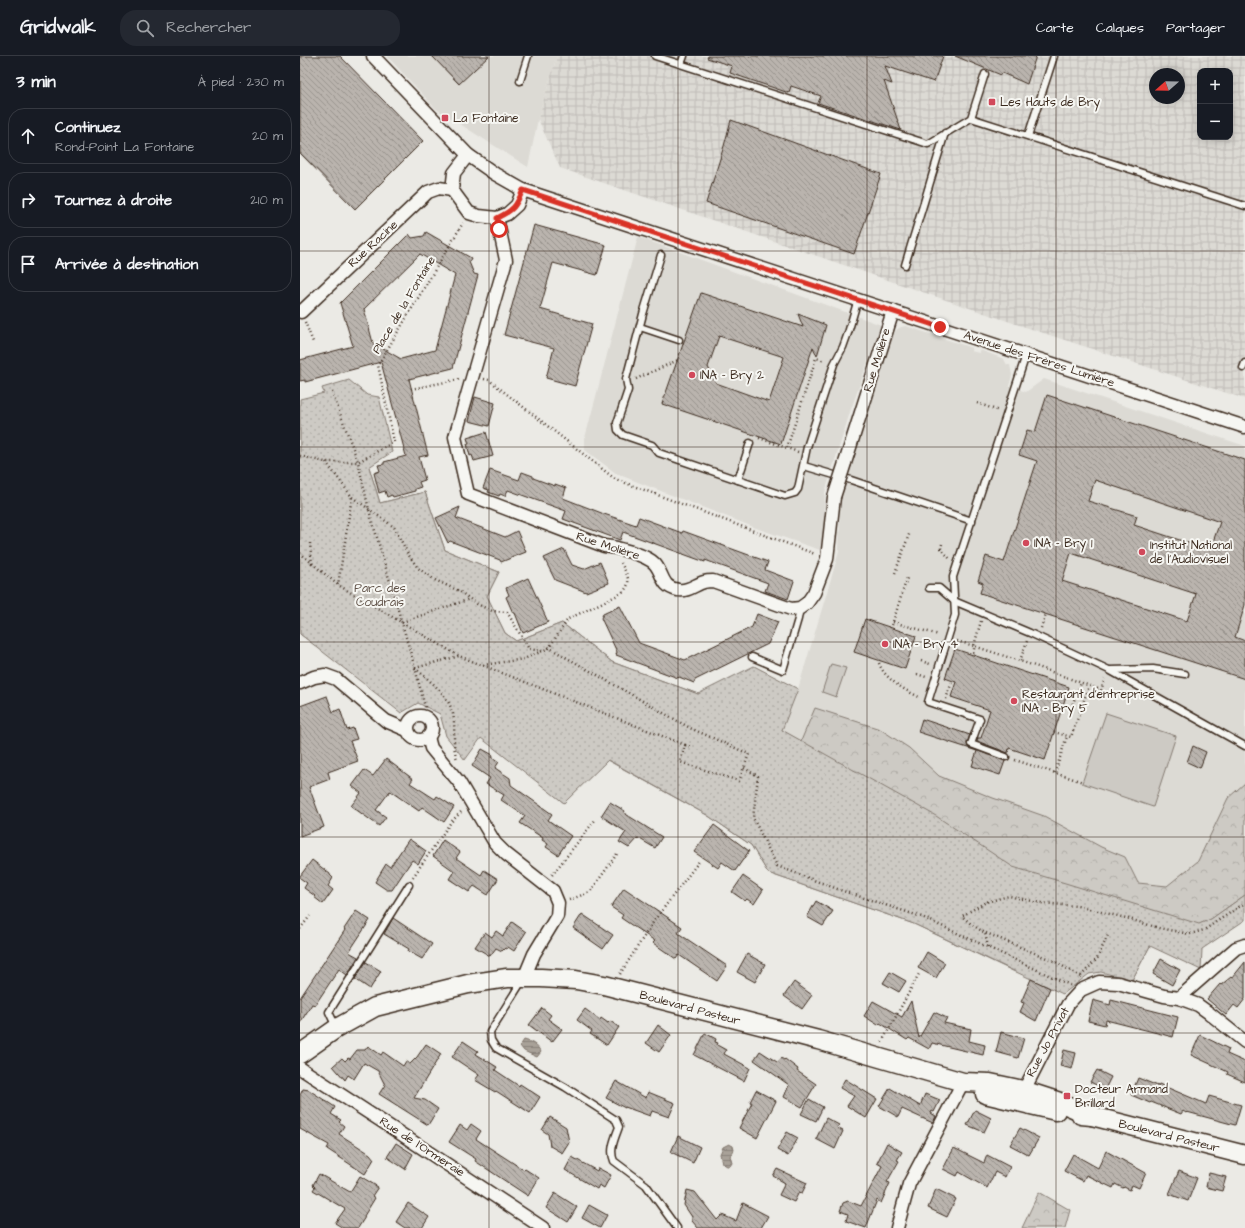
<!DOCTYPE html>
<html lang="fr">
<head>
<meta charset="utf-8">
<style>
	body { margin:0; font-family:"Architects Daughter",sans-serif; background:#242831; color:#f1f3f6 }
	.controls { position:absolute; right:12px; top:12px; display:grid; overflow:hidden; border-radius:8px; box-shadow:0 2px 10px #0003 }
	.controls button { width:36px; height:36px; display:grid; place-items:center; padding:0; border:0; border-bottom:1px solid #363941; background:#171b24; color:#f1f3f6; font:20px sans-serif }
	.compass { position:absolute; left:849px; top:12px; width:36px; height:36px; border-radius:50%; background:#171b24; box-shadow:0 2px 10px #0003; rotate:250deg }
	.stop { position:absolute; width:12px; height:12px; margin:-9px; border:3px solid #d93025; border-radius:50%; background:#fff }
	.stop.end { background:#d93025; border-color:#fff; box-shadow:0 1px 4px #0008 }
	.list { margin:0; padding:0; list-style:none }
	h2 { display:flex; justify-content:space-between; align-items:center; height:52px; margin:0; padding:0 16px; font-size:17px }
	h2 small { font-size:13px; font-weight:400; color:#9ea1a6 }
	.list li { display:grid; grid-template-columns:26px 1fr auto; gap:12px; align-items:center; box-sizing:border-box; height:56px; margin:0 8px 8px; padding:0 8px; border:1px solid #363941; border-radius:16px }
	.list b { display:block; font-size:15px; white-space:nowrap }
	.list p { margin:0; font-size:13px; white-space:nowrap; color:#9ea1a6 }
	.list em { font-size:13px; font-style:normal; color:#9ea1a6 }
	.icon { flex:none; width:22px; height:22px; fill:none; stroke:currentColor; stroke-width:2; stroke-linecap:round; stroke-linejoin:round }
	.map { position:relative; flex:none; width:945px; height:1172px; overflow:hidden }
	header { display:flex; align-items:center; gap:24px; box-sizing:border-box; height:56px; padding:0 20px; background:#171b24; border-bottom:1px solid #363941 }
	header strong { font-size:19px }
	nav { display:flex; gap:22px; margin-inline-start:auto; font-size:14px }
	.search { width:280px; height:36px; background:#242831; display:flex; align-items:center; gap:10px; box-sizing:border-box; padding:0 14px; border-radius:16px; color:#9ea1a6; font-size:15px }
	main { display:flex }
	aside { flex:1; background:#171b24 }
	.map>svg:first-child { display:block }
	.built { fill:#dcdad4 }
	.industrial { fill:url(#industrial-grid); fill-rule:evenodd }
	.grass { fill:#cdcac4; stroke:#847a71 }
	.forest { fill:url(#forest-crowns); stroke:#847a71 }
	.park { fill:url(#park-dots); stroke:#847a71 }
	.water { fill:url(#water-rules); stroke:#7c7167 }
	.building { fill:url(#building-back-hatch); stroke:#3b2a1e; fill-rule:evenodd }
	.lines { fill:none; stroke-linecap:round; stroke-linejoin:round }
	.lane-casing { stroke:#3b2a1e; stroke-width:9 }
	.street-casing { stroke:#3b2a1e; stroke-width:15 }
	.secondary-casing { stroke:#3b2a1e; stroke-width:21 }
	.path { stroke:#3b2a1e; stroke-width:2.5; stroke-dasharray:1 3; stroke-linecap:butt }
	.lane { stroke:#f6f6f2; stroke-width:6 }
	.street { stroke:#f6f6f2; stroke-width:12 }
	.secondary { stroke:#f6f6f2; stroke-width:18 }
	.street-bridge-casing { stroke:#3b2a1e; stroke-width:15; stroke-linecap:butt }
	.street-bridge { stroke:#f6f6f2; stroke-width:12 }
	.route { stroke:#d93025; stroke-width:5 }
	.grid { fill:none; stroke:#3b2a1e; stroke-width:1; stroke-opacity:0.55 }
	.poi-dot { fill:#d1495b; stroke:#f6f6f2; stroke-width:1.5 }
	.labels { text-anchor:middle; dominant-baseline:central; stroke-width:4; stroke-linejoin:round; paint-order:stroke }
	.poi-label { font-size:12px; fill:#3b2a1e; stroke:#f6f6f2; text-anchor:start }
	.street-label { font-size:12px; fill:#3b2a1e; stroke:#f6f6f2 }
	.park-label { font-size:12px; fill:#605248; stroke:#f6f6f2 }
</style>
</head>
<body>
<header>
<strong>Gridwalk</strong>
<div class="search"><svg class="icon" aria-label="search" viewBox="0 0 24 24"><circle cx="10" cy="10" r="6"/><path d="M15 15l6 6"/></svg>Rechercher</div>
<nav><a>Carte</a><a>Calques</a><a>Partager</a></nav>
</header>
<main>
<aside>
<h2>3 min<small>À pied · 230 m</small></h2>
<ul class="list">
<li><svg class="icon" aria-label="ahead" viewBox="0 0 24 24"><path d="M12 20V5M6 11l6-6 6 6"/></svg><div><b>Continuez</b><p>Rond-Point La Fontaine</p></div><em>20 m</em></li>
<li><svg class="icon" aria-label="right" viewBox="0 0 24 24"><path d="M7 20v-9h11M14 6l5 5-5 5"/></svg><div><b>Tournez à droite</b></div><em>210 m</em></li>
<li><svg class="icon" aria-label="arrive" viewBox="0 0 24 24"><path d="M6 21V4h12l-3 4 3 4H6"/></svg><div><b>Arrivée à destination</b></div></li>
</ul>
</aside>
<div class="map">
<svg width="945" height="1172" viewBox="0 0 945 1172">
	<defs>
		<pattern id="industrial-grid" width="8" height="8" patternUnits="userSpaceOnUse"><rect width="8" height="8" fill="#dcdad4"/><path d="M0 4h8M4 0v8" fill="none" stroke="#bebbb6"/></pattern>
		<pattern id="forest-crowns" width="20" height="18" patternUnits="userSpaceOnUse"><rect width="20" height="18" fill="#cdcac4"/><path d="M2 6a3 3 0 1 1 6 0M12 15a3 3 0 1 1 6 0" fill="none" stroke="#b1aea8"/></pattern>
		<pattern id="park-dots" width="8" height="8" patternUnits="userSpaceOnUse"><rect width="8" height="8" fill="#cdcac4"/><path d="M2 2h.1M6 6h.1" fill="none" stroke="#b1aea8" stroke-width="1.8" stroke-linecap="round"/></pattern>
		<pattern id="water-rules" width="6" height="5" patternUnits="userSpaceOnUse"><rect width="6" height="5" fill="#a8a198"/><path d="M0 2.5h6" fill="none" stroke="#8a837b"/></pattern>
		<pattern id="building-back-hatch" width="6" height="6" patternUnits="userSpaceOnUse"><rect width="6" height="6" fill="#bab4ae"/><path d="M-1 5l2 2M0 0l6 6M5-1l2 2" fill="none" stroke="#98938d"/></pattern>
	</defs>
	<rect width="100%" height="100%" fill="#ebeae5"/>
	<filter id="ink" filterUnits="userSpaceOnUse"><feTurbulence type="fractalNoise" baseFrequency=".025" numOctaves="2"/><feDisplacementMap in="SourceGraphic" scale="8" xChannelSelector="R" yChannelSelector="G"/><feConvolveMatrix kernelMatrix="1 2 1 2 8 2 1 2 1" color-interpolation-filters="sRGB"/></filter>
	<g filter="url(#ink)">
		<!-- built -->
		<g class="built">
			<polygon points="87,0 257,0 238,63 228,111 136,53"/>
			<polygon points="338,181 581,269 550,356 525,436 524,473 520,494 456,472 317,418 285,394 285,382"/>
			<polygon points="606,270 672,292 671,295 679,297 680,294 704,303 707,309 710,309 712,319 709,330 726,336 744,323 945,390 945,839 899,868 713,811 481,674 498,633 539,496 540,446 542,434 592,282 596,274 601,271"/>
		</g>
		<!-- industrial -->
		<path class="industrial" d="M257,0H945V343L719,269L260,112L238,63ZM900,15H930V81H900ZM855,18H879V42H855Z"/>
		<!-- grass -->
		<g class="grass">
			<polygon points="531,608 546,612 536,641 522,636"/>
			<polygon points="806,657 876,680 853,751 782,727"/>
		</g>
		<!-- forest -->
		<g class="forest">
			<polygon points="0,363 69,411 80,447 125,436 145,494 199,516 187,540 205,577 216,585 262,567 312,606 398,638 481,674 501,685 515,652 580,673 609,692 639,720 693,742 744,760 801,791 825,801 838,827 867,830 898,805 928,742 945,727 945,839 911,863 850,890 832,924 832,889 715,916 614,868 468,817 451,789 407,759 307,704 264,747 165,663 20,593 0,578"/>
			<polygon points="739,1136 770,1154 765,1172 722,1172"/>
		</g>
		<!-- park -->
		<polygon class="park" points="49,324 67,339 79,341 92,396 69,411 80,447 125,436 145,494 199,516 187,540 205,577 216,585 262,567 312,606 398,638 454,610 498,633 482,674 636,760 713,811 899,868 911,863 945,839 945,864 902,893 901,914 850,890 832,924 801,916 789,918 763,938 614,868 468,817 451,789 407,759 308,704 264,747 181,682 165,704 146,680 140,658 118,647 101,657 0,578 0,343 24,337 22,332"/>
		<!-- water -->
		<g class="water">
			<path d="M224,984C232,986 237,989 241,996L237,1001L224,995L220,990Z"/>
			<polygon points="429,1088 433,1090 434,1094 430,1100 432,1107 430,1110 427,1110 422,1107 420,1098 423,1091"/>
		</g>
		<!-- building -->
		<g class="building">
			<polygon points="0,0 40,0 123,85 55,153 0,97"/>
			<polygon points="132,0 189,0 159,28"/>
			<polygon points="408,0 643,0 634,26 585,10 592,28 584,25 601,74 518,47 521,40 491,30 489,37 430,17 432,10 407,2"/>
			<polygon points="655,0 736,0 727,28 702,17 701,19"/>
			<polygon points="431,64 581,118 554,198 406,147 424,90"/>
			<polygon points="234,169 306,189 297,219 253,207 240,253 292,268 275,330 246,322 254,292 204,279"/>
			<path d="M126,176L171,202L169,206L174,218L178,219L153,312L109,323L128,399L119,401L125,424L119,426L121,431L115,433V435L93,441L92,439L87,441L85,435L79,437L74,417L80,415L78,409L84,408V406L106,400L81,306L5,326V324L0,325V304L53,290L40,247L109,178L112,182L124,180ZM120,198L155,219L135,294L101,303L73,287L64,253Z"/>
			<path d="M401,237L503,271L498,258L526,269L517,300L513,291L481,388L362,348ZM419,280L484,301L469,346L416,327L408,311Z"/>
			<path d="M747,339L945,404V549L935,581L945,585V623L680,537L683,527L678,525L686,500L704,506L737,405L719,399L727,374L735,376ZM795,424L920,466L910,494L834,469L837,460L788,445ZM771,497L896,538L887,565L762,525Z"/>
			<polygon points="175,341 195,347 189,370 169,365"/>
			<polygon points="186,376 193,400 174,405 172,399 170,400 167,388 169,388 167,382"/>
			<polygon points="190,414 219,424 222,416 233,420 233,422 255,430 255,428 266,432 263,442 304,458 336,469 339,461 382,477 383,475 468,506 465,514 494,525 488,543 465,535 468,527 405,504 405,506 323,476 320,484 263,463 266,455 208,434 205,440 200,438 199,440 188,436 189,434 183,432"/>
			<polygon points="160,451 156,462 205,481 217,475 226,496 201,506 200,504 150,485 148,487 136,462"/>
			<polygon points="264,493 272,509 284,513 300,506 309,527 286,536 255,524 244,502"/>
			<polygon points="228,522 248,566 223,577 215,557 213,557 206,541 209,539 206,532"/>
			<polygon points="320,550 339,587 385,604 452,571 457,558 478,566 468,588 395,624 394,627 379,621 378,622 316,599 317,596 301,562 303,558"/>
			<polygon points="565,563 616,580 605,613 554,596"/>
			<polygon points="655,593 769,631 745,704 709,692 708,697 677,685 678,682 681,682 690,654 651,641 656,626 645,622"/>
			<polygon points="27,640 33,656 40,653 47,674 53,672 57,683 50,685 58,705 28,716 30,723 9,731 24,771 0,780 0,650"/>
			<polygon points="622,663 670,679 667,687 668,691 705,705 700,719 672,710 677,695 618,676"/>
			<polygon points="893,690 906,696 900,712 887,706"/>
			<polygon points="182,693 193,699 192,701 199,706 195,712 210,722 211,729 252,758 248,764 271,780 258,799 246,791 248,788 242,784 243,782 220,767 225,760 201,744 204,739 186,728 190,722 172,710"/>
			<polygon points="86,703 113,723 110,727 135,743 137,740 154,751 144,766 122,751 119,755 90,735 76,754 86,761 79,770 51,750 61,737 52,730 64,714 73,720"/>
			<polygon points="310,746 325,755 324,757 362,781 355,792 338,782 329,792 319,786 326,776 301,760"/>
			<polygon points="414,769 449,795 435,815 422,806 418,812 394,796"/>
			<polygon points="109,783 126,795 118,808 112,804 92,834 87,834 75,826 86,808 90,811"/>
			<polygon points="143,784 160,796 156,802 181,819 184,814 198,823 188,839 174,830 169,836 149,823 154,815 133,800"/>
			<polygon points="12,804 30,818 30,819 33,822 28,830 33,834 23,848 14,841 15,840 4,832 7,827 0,822 0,820"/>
			<polygon points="443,820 463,834 454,848 447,843 445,845 432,836"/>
			<polygon points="324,832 382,871 378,877 427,910 417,925 379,899 376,903 353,887 355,885 321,862 323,859 311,851"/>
			<polygon points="516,845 533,855 523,870 507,861"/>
			<polygon points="56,855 70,864 49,896 58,901 47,919 39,913 15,949 12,948 0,967 0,942 45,874 44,873"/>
			<polygon points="282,858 313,879 303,893 273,872"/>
			<polygon points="93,862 132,888 122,903 108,895 109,893 84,878"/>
			<polygon points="212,866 226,876 214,895 208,891 207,893 205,892 202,895 196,892 190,900 175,891 185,876 192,881 196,875 203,880"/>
			<polygon points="627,896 645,907 636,922 618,912"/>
			<polygon points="447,898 465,908 455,926 437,916"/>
			<polygon points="861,903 880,914 872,929 853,918"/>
			<polygon points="66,906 81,915 70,933 55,923"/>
			<polygon points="945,906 945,943 938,952 934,949 926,959 907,943 920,928 921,929 931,921 932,922"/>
			<polygon points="590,916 606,925 599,936 583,927"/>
			<polygon points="731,923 750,932 736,965 720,956 724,947 721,946"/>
			<polygon points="494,926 512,939 502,953 484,940"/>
			<polygon points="793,944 810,949 811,944 878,961 873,981 806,964 805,969 788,965"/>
			<polygon points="573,945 602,961 611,945 619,982 634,956 647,962 644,967 671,973 669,985 685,989 683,999 632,987 629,993 609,982 607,984 580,967 578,969 564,960"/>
			<polygon points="242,952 251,959 248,963 262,973 252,986 229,969"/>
			<polygon points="285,953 300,964 301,962 308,967 310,965 319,971 307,989 290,978 292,975 277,964"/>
			<polygon points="358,969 371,979 359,996 346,987"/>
			<polygon points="701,976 724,982 718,1002 696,996"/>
			<polygon points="405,977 416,983 415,986 418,987 417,989 426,994 424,998 450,1012 444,1025 394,999"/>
			<polygon points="900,979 929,993 927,998 945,1006 945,1026 927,1018 928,1016 891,999"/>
			<polygon points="163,985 178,995 176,998 197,1011 195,1014 219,1030 220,1028 240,1041 230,1057 196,1035 195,1036 175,1024 179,1019 152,1001"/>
			<polygon points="126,988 141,998 114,1042 125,1044 138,1053 128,1069 79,1038 85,1029 78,1015 64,1007 54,1023 48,1019 45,1024 33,1010 42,1002 45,1005 48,1002 50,1003 57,994 65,994 68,990 81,999 83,996 103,1010 106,1005 110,1008 117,1001"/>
			<polygon points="764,994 776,997 772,1013 760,1010"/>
			<polygon points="460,995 477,1006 481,1002 484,1004 485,1003 498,1013 497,1015 516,1028 502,1051 484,1041 489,1029 454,1004"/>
			<polygon points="797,1014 811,1021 805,1033 790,1026"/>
			<polygon points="838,1022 858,1030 859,1028 906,1048 909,1040 941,1049 935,1069 887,1056 886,1057 883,1055 881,1058 851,1046 850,1047 831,1039"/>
			<polygon points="545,1023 577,1043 566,1062 547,1050 554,1040 540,1032"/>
			<polygon points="316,1025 346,1042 348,1036 375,1047 369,1061 352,1055 350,1060 325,1051 325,1052 306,1042"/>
			<polygon points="590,1032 620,1050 625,1038 640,1044 634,1056 632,1055 631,1057 636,1060 633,1067 602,1053 598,1061 579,1050"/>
			<polygon points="3,1033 9,1034 35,1051 31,1058 41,1064 39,1066 44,1070 39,1078 70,1098 74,1103 65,1118 27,1093 29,1089 0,1073 0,1039"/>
			<polygon points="456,1034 476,1045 457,1082 439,1072 452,1047 450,1046"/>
			<polygon points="509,1043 523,1051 516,1065 501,1058"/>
			<polygon points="675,1054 691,1062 684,1076 667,1069"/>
			<polygon points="250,1061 266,1071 269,1086 262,1097 250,1090 248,1078 242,1074"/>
			<polygon points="526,1062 539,1069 537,1072 543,1075 535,1093 516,1083"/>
			<polygon points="171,1068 181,1075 176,1083 224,1114 225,1113 239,1122 228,1140 175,1105 176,1103 149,1086 160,1069 167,1074"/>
			<polygon points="720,1072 739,1082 729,1099 710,1089"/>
			<polygon points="487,1076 498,1082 488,1100 477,1094"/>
			<polygon points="378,1080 400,1091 393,1107 371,1096"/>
			<polygon points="96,1087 113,1098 105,1113 87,1101"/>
			<polygon points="587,1087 602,1096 597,1104 599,1105 587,1126 590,1127 581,1147 577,1144 566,1172 546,1165 548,1158 540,1155 543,1147 548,1145 561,1150 582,1110 577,1107"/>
			<polygon points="654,1092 684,1107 687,1099 710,1111 705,1121 695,1116 687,1132 659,1116 657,1120 643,1113"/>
			<polygon points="806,1095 846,1117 839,1132 832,1129 830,1134 824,1131 823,1132 815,1128 813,1132 786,1119 783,1125 764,1115 773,1098 798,1112"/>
			<polygon points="272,1101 297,1115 298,1112 311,1119 304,1132 299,1129 297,1133 265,1114"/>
			<polygon points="477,1113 507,1127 502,1137 499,1136 494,1146 479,1139 485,1127 473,1120"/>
			<polygon points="879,1115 897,1122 888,1145 869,1138"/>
			<polygon points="909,1117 926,1121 922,1135 906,1131"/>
			<polygon points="19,1118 50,1136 60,1120 78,1131 72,1140 75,1142 64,1160 65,1161 58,1172 43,1172 35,1167 45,1153 13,1134 15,1131 13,1129"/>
			<polygon points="636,1133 656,1143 647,1161 628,1152"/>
			<polygon points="387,1134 395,1136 417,1164 422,1159 436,1165 443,1147 468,1160 461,1172 398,1172 392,1165 392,1161 384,1149"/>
			<polygon points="255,1137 277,1151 268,1166 246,1152"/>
			<polygon points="108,1147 129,1161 122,1172 105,1172 96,1166"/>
			<polygon points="289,1149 307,1159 300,1172 282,1162"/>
		</g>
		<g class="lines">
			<defs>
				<g id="lane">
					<polyline points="355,0 628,88 671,62 685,18"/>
					<polyline points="381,8 384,0"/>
					<polyline points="220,25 228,0"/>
					<polyline points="671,62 945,150"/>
					<polyline points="728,80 754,0"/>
					<polyline points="361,199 343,258 326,323 328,334 317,367 318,374 323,379 352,389 359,397 485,440 495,437 498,433 507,391 534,308 543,291 548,277 558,243"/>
					<polyline points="605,209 645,77"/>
					<polyline points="340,271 379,284"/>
					<polyline points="943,312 945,307"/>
					<polyline points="504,410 551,424 672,465"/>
					<polyline points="438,424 450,387"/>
					<polyline points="629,532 639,532 654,545 730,577 809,614 945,690"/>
					<polyline points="452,601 483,614 498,563 500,552"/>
					<polyline points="811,614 853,613 885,618"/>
					<polyline points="706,701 671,688 680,663 628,646 655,559 653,521 726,299"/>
					<path d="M222,925L190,976L191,984L196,992L265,1031L316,1064L319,1071C315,1082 309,1094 314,1105L346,1129L377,1172"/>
					<polyline points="36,971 29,956 109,829"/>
				</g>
				<g id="street">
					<polyline points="73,0 168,99 195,118 223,134 945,371"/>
					<polyline points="168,99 154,117 152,134 169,157 179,160 197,162 207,158 217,149 223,134"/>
					<path d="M197,162L206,204L155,381L168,438L304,490C316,491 347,499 355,508C364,519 361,531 378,534C388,536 396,528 404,526C407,525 410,525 413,525L491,553L500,552L507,547L514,537L527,503L534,441"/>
					<polyline points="0,255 1,256 128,136 139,132 152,134"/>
					<polyline points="545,407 593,255"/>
					<polyline points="0,627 14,621 25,619 36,623 86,665 107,674"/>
					<circle cx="120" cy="672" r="12"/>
					<polyline points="128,681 131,692 159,726 195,787 206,798 253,835 258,847 257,860 234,898 224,922"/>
					<polyline points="879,942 936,892 945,889"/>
					<polyline points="0,1012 92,1072 243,1172"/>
					<polyline points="721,1040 768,948 781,934 799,926 818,927 864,940 879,942 898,949 909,957 945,986"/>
					<polyline points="597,1172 609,1128 663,1026"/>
				</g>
				<g id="secondary">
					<polyline points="0,998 37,972 75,951 168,928 207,922 241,922 276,924 304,929 518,984 663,1026 690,1027 723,1034 757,1045 792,1060"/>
					<polyline points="685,1038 756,1055"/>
					<polyline points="781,1059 792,1060 945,1099"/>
				</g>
			</defs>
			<!-- lane casing -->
			<use href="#lane" class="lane-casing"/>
			<!-- street casing -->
			<use href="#street" class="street-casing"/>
			<!-- secondary casing -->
			<use href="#secondary" class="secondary-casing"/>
			<!-- path -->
			<g class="path">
				<polyline points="5,266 13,286"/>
				<polyline points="184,323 189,324 315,423 515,498"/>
				<polyline points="336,323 378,304"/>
				<polyline points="111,333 160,323"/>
				<polyline points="32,336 58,406 69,454 115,612 125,651 124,660"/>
				<polyline points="677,347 699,355"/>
				<polyline points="459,382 487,392"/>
				<polyline points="498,396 487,392 516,302 525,305"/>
				<polyline points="0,400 25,406 58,406 94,386 78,309 163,167"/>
				<polyline points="26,406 52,441 38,529"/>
				<polyline points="52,441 94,471 108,498 118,512 135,524 159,535 177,548 192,555 207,556 229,593 242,595"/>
				<polyline points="10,487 12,508"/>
				<polyline points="642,488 641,492 650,503"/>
				<polyline points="0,497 38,529 159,600 385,689 380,706 439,725 449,698 390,672 248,591"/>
				<polyline points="595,517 610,476"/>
				<polyline points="681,565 674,590 738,611 801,634 805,623"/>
				<polyline points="102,566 170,543"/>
				<polyline points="593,566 639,579"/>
				<polyline points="592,569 607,522"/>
				<polyline points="741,572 746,558"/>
				<polyline points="657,585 674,590 674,593 673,599"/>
				<polyline points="621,605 630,608"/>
				<polyline points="720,605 727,585"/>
				<path d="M579,607C585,624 605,634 621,642"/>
				<path d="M183,609L224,603L249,592L268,563L320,538C334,528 327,519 321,507"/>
				<path d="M115,612C132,627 153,641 154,666C155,679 152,690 157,703"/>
				<polyline points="115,612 159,600"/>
				<polyline points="617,618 626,621"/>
				<polyline points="646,643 652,626"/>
				<polyline points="764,649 771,652 781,627"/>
				<polyline points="754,676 771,681 789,630"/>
				<polyline points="385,689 392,691"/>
				<polyline points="715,704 783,726"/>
				<polyline points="444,712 458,720 453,762 477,810 540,834 622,861 770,929"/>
				<polyline points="755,717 767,680"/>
				<polyline points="252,819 296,763"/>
				<polyline points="113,821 151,766 162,755"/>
				<polyline points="269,844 290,836 317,798"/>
				<polyline points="0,873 10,860"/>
				<polyline points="686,877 754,905 781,921"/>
				<polyline points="688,891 685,877 671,868 662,860 686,846 709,840 741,847 777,850 826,862 859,872 890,878 904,874 945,847"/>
				<polyline points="320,918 354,865 400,804"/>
				<polyline points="781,920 797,903 808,879"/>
				<polyline points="582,986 620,916"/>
			</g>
			<!-- lane -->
			<use href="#lane" class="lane"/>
			<!-- street -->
			<use href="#street" class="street"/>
			<!-- secondary -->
			<use href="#secondary" class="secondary"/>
			<defs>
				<polyline id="street-bridge" points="534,441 545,407"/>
			</defs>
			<!-- street-bridge casing -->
			<use href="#street-bridge" class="street-bridge-casing"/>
			<!-- street-bridge -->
			<use href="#street-bridge" class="street-bridge"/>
		</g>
	</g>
	<g class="lines" filter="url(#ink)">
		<!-- route -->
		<path class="route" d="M199,173L197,162C214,154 216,150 223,134L640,271"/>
	</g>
	<!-- grid -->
	<path class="grid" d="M189,0V1172M378,0V1172M567,0V1172M756,0V1172M0,195H945M0,391H945M0,586H945M0,781H945M0,977H945"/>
	<!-- markers -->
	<g class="poi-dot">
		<rect x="688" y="42" width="8" height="8" rx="2"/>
		<rect x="141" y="58" width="8" height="8" rx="2"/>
		<circle cx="392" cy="319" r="4"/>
		<circle cx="726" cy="487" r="4"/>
		<circle cx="842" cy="496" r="4"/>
		<circle cx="585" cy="588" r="4"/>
		<circle cx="714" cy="645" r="4"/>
		<rect x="763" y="1036" width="8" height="8" rx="2"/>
	</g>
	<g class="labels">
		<!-- poi labels -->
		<g class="poi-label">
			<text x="700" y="46">Les Hauts de Bry</text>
			<text x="153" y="62">La Fontaine</text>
			<text x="400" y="319">INA - Bry 2</text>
			<text x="734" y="487">INA - Bry 1</text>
			<text x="850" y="489">Institut National<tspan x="850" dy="14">de l'Audiovisuel</tspan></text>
			<text x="593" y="588">INA - Bry 4</text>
			<text x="722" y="638">Restaurant d'entreprise<tspan x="722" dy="14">INA - Bry 5</tspan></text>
			<text x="775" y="1033">Docteur Armand<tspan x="775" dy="14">Brillard</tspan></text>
		</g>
		<!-- street labels -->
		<g class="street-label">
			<text transform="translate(73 188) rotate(-43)">Rue Racine</text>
			<text transform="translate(104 249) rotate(-59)">Place de la Fontaine</text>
			<text transform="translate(739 303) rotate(18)">Avenue des Frères Lumière</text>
			<text transform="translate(577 304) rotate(-73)">Rue Molière</text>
			<text transform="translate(308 490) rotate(18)">Rue Molière</text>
			<text transform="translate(390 952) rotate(15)">Boulevard Pasteur</text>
			<text transform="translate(748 986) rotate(-62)">Rue Jo Privat</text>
			<text transform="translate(869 1080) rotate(14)">Boulevard Pasteur</text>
			<text transform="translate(122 1091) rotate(33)">Rue de l'Ormeraie</text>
		</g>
		<!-- park labels -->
		<g class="park-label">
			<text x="80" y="532">Parc des<tspan x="80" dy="14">Coudrais</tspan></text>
		</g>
	</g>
</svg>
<div class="controls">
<button>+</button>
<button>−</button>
</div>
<svg class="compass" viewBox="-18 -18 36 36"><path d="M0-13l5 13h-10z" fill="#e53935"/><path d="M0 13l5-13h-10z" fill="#9ea1a6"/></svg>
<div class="stop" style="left:199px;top:173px"></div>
<div class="stop end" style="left:640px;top:271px"></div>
</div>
</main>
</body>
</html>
